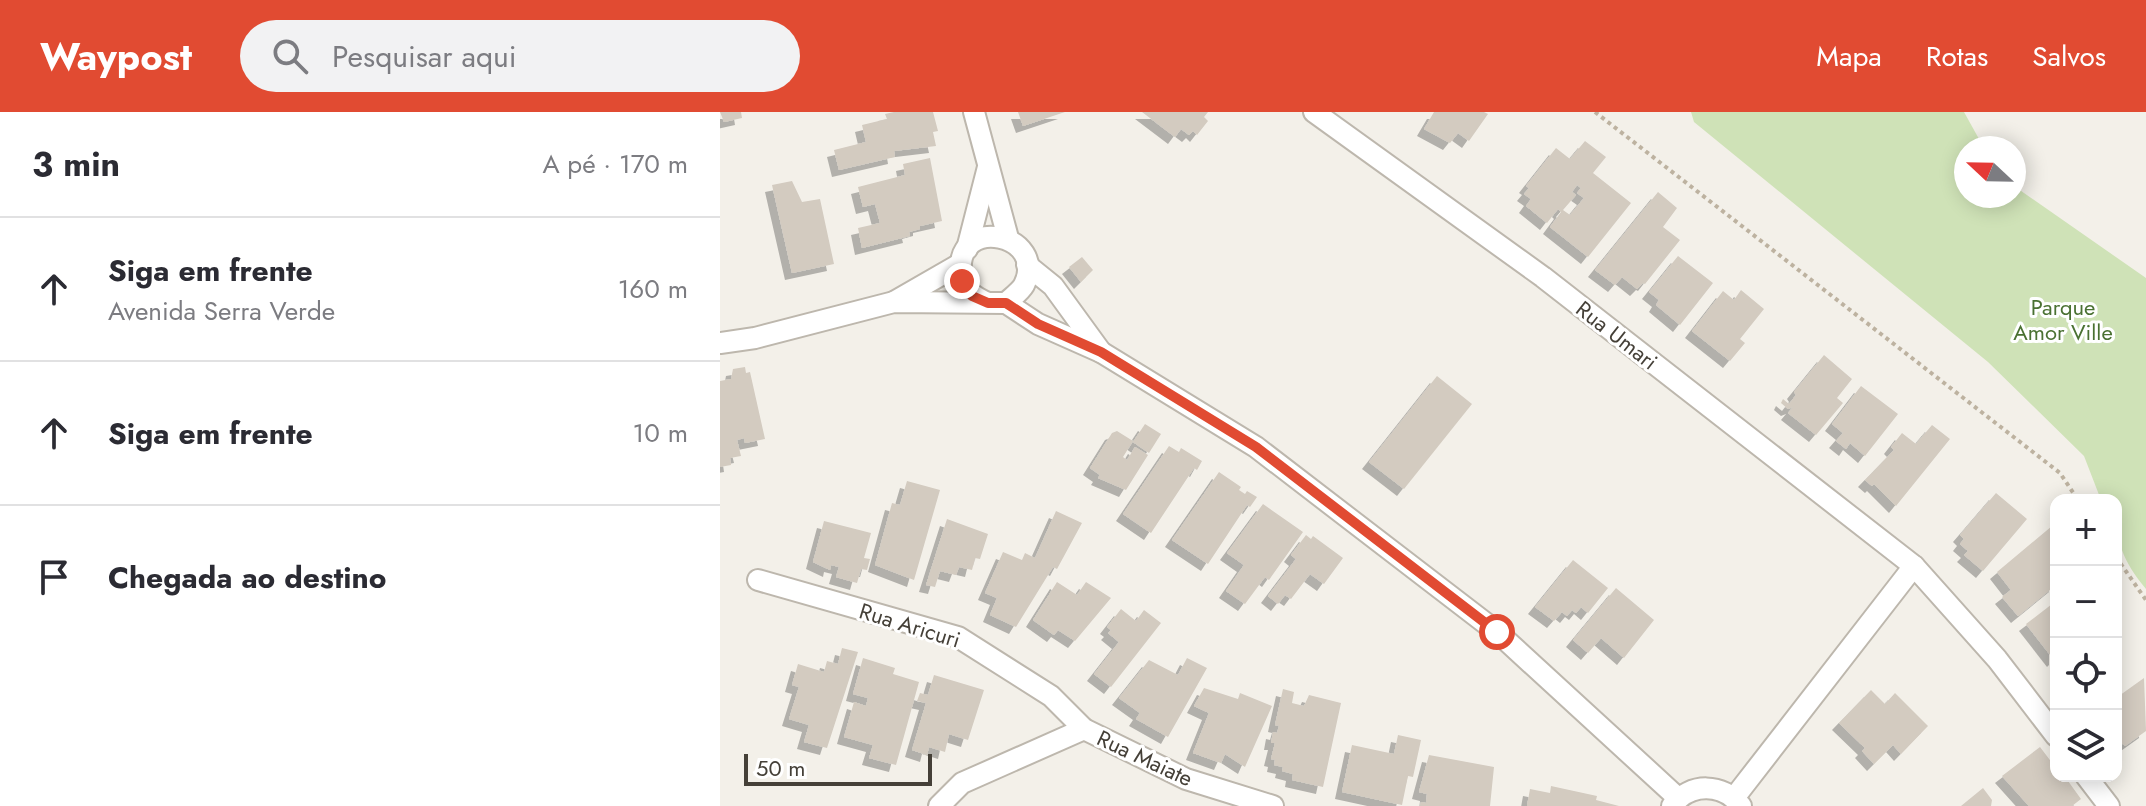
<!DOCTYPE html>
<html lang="pt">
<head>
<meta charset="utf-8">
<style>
	body { margin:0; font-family:Jost,sans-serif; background:#f2f2f3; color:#2b2b33 }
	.controls { position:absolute; right:24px; bottom:24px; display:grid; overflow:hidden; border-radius:16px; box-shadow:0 4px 20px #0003 }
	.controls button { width:72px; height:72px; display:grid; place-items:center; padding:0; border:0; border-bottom:2px solid #e1e1e2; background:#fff; color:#2b2b33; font:40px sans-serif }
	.compass { position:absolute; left:1234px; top:24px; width:72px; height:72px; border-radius:50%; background:#fff; box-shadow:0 4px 20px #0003; rotate:292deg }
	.scale { position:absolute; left:24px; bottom:20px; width:188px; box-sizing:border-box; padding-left:8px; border:4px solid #454038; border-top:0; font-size:22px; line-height:28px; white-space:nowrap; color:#454038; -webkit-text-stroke:6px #fff; paint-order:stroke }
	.stop { position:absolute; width:24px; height:24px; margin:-18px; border:6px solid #e14b32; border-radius:50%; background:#fff }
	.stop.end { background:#e14b32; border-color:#fff; box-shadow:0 2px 8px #0008 }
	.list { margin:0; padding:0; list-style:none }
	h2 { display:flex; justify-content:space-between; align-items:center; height:104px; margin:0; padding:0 32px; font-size:34px }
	h2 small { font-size:26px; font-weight:400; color:#7c7c81 }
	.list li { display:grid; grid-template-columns:52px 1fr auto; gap:24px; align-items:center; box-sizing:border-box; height:144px; padding:0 32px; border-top:2px solid #e1e1e2 }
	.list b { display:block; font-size:30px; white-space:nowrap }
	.list p { margin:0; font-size:26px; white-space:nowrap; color:#7c7c81 }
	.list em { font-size:26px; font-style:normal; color:#7c7c81 }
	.icon { flex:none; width:44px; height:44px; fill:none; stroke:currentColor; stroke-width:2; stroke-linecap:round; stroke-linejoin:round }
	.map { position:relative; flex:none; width:1426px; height:694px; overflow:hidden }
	header { display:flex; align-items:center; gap:48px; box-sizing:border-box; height:112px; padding:0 40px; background:#e14b32; color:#fff }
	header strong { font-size:38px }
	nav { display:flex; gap:44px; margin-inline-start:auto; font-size:28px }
	.search { width:560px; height:72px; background:#f2f2f3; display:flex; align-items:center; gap:20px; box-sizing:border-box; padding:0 28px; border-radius:44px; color:#7c7c81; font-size:30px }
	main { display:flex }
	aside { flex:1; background:#fff }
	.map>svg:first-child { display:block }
	.green { fill:#cfe2b7 }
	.building { fill:#d3cbc0; fill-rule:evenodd; filter:url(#shadow) }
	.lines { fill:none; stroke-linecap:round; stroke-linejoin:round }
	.minor-casing { stroke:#bdb7ad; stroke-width:24 }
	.path { stroke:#bdb2a0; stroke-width:4; stroke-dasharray:4 4; stroke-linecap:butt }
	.minor { stroke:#fff; stroke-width:20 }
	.route { stroke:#e14b32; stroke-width:10 }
	.labels { text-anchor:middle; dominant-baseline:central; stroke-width:6; stroke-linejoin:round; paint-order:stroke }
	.park-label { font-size:22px; fill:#4a7132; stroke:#fff }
	.street-label { font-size:22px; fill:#454038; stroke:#fff }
</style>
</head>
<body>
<header>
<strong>Waypost</strong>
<div class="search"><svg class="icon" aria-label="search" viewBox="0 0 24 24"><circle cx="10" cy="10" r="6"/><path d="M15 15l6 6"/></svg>Pesquisar aqui</div>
<nav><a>Mapa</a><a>Rotas</a><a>Salvos</a></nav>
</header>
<main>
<aside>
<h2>3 min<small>A pé · 170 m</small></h2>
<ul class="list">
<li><svg class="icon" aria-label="ahead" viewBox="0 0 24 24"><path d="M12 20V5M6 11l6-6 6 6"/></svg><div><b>Siga em frente</b><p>Avenida Serra Verde</p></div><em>160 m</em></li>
<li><svg class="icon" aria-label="ahead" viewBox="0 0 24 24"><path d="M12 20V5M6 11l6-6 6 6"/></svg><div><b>Siga em frente</b></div><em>10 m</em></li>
<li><svg class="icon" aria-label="arrive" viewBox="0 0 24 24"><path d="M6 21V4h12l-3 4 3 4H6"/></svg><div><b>Chegada ao destino</b></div></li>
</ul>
</aside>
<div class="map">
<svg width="1426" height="694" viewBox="0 0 1426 694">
	<defs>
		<filter id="shadow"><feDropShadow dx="-7" dy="7" stdDeviation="0" flood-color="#0004"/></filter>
	</defs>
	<rect width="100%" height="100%" fill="#f3f0e9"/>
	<!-- green -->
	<path class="green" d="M971,0H1244L1264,36H1246V84H1294V74L1426,166V477C1400,445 1396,429 1396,388H1381L1364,344L1268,250L974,10Z"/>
	<!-- building -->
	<g class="building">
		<polygon points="0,0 21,0 22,6 4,10"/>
		<polygon points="174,0 213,0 218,19 213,20 216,34 174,39 175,45 119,58 114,38 146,30 142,13 167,7 165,2"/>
		<polygon points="298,0 345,0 303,14"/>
		<polygon points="422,0 488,0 484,5 488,9 477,23 473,19 469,23 461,17 455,25"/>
		<polygon points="714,0 764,0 768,2 749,29 738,21 730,31 704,17"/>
		<path d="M865,29L886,45L873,61L911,91L868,145L830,115L841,100L838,97L827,111L806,94L811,87L804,82L809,76L806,74L836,36L850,47ZM857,73L861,76L857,81L864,86L850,103L843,98L856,83L852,80Z"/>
		<polygon points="210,46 222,109 200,114 200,117 189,120 190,124 142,136 138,116 160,111 155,92 143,95 138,75 185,63 183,52"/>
		<polygon points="72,69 82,90 100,87 114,152 72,161 52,73"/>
		<polygon points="938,80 957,96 943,115 960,128 925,172 923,171 917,177 902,165 895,173 875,158"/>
		<polygon points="958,144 993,171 960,213 936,193 939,188 929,180"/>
		<polygon points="362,145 373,158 361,170 349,155"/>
		<polygon points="1021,178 1044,197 1020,227 1025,231 1010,249 972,219 1003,179 1014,188"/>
		<polygon points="1104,243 1132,267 1117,286 1123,291 1096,323 1068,301 1073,295 1068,297 1061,291 1063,287 1069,292 1076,283 1074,280"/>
		<polygon points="25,255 26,261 30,260 45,327 25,331 24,326 17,328 21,344 10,346 11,353 0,355 0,269 11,267 13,257"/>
		<polygon points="717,264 752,292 684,377 649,350"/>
		<polygon points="1141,274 1178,302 1145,344 1130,331 1126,337 1116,329 1123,321 1112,312"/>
		<polygon points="425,312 441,322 429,341 413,330"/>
		<polygon points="1212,313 1230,327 1176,394 1154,372 1152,374 1145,368 1174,338 1171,335 1182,321 1196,332"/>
		<polygon points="397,319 413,329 403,345 407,348 415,335 428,343 406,378 378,366 380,363 370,356 392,321"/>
		<polygon points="449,334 459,340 461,336 482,349 477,358 474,356 431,421 403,402"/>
		<polygon points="499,360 521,375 519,378 525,382 527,379 537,385 530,395 527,393 488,452 452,428"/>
		<polygon points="187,369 220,378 194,468 155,453 172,391 180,393"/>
		<polygon points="1276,381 1307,407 1263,459 1244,443 1248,439 1240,432 1244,427 1240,423"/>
		<polygon points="543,392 583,420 549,468 545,465 525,492 506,479 524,453 507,441"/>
		<polygon points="336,399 362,411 337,457 333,455 296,515 270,503 277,486 265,481 283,440 302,448 305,441 315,446"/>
		<polygon points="227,407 268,422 260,447 255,446 252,458 239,455 236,463 220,459 215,475 206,473"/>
		<polygon points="104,409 151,421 144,446 150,447 147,458 141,457 137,471 116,465 119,455 111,453 110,458 93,450"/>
		<polygon points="1332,414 1336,419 1336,473 1298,504 1282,485 1291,478 1277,460"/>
		<polygon points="586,423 591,427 593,424 623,446 604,472 590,462 571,487 565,483 558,492 548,484 576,447 571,443"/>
		<polygon points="853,448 888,476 868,501 861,495 856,501 852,498 847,504 842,500 834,509 815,495"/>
		<polygon points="337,470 357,483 366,470 391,486 355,529 338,518 334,523 313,508"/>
		<polygon points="896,476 934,508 904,546 881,526 868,541 853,528"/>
		<polygon points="1336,489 1336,546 1334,548 1306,512"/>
		<polygon points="401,497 416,509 424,498 441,511 391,575 374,562 399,530 388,521 391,518 387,515"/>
		<polygon points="122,536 138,540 107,636 84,630 89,613 69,607 79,575 72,573 78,552 104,560 107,549 118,552"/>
		<polygon points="143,546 175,556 173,562 199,570 176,653 149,646 153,633 124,625 134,590 146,594 148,586 133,582"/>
		<polygon points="467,546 487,556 448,625 416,607 420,601 399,586 429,548 458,563"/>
		<polygon points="214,563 264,578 248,628 229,622 225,640 209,635 207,643 192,638 206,591 197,589 200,581 208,583"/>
		<polygon points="1424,566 1426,619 1405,634 1396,626 1396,586"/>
		<polygon points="484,576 518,587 520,581 552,594 525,655 505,642 501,651 473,641 489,601 474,594"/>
		<polygon points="563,577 574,580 572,591 584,594 589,583 621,591 603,675 572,668 573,662 562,659 563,655 554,653 555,648 551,647 555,631 551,631 553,620 557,621 559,614 555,613"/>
		<polygon points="1151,578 1165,592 1175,581 1208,614 1181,642 1173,633 1154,652 1142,639 1145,636 1119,611"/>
		<polygon points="678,623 701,628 693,665 688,664 682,693 622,680 632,633 674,642"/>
		<polygon points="1320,635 1336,656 1336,664 1348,669 1361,687 1352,694 1309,694 1282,664"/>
		<polygon points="709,643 774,655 770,694 700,694 701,690 706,691 707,682 699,680"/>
		<polygon points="831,674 877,684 876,688 899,694 807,694 810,677 830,681"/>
		<polygon points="1263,676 1272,688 1271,694 1241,694"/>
	</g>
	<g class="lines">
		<defs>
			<g id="minor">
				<polyline points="254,0 288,126"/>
				<polyline points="594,0 823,165 1194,454 1277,547 1336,624"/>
				<polyline points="247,137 268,55"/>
				<polyline points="307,153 333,174 381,240"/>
				<polyline points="174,190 240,152"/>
				<polyline points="286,191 318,212 381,240 536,335 777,520 958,686"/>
				<path d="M0,231L35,226L174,190L286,191C291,186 300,180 304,173C329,122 235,102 241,161C243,178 254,185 268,191"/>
				<polyline points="38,468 238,525 331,584 364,617 466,667 553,694"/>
				<polyline points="1366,664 1389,694"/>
				<polyline points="1014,686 1194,454"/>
				<polyline points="219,694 242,671 364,617"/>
				<path d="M952,694C970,670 1003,671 1021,694"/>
			</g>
		</defs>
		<!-- minor casing -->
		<use href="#minor" class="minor-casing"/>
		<!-- path -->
		<g class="path">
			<polyline points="875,0 1340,361 1358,388"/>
			<polyline points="1396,445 1426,488"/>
		</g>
		<!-- minor -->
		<use href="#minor" class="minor"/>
	</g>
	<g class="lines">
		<!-- route -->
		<polyline class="route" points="242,169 252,184 268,191 286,191 318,212 381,240 536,335 777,520"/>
	</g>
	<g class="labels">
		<!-- park labels -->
		<g class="park-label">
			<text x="1343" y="195">Parque<tspan x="1343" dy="25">Amor Ville</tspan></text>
		</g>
		<!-- street labels -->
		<g class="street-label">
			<text transform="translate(897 223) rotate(38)">Rua Umari</text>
			<text transform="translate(190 513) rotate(17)">Rua Aricuri</text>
			<text transform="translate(425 646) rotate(25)">Rua Maiate</text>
		</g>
	</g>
</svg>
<div class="controls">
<button>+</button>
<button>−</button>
<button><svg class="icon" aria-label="locate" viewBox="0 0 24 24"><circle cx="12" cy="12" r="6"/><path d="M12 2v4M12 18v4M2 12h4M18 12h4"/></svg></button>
<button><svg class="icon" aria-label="layers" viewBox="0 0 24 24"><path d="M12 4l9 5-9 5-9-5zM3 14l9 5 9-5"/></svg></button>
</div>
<svg class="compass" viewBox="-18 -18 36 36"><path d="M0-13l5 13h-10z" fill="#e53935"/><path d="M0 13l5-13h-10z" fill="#7c7c81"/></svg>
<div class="scale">50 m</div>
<div class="stop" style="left:777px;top:520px"></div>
<div class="stop end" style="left:242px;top:169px"></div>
</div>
</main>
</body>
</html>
